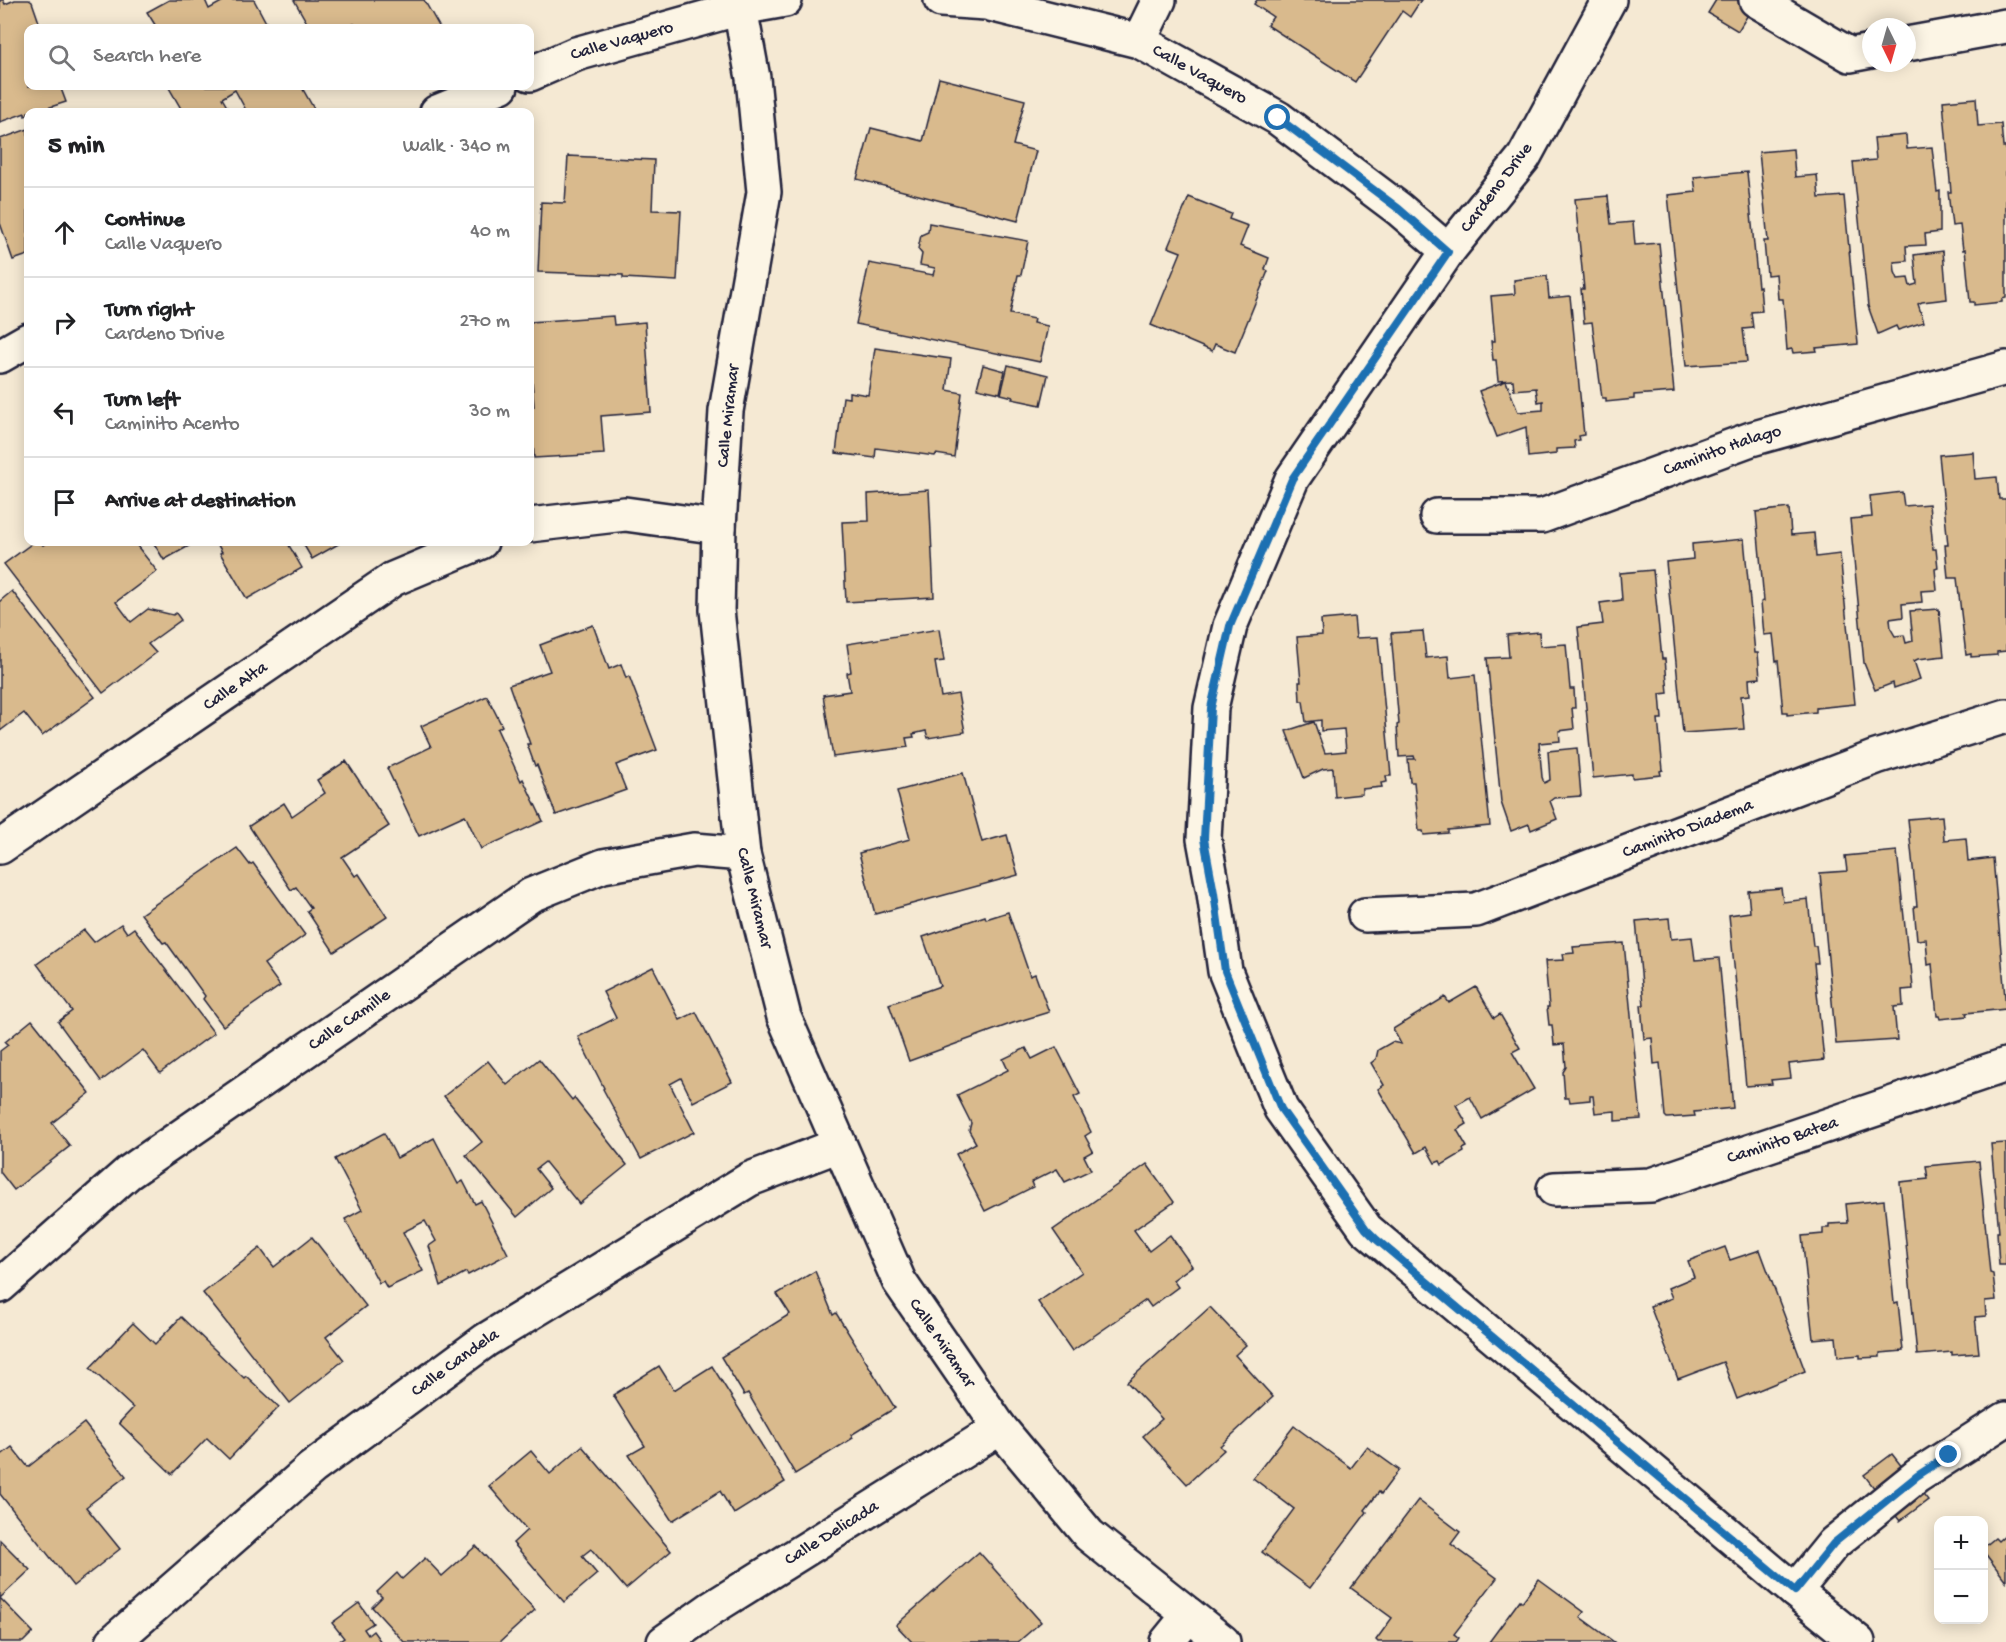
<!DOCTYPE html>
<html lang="en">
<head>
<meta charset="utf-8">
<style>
	body { margin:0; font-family:"Gochi Hand",sans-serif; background:#f6f6f6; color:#202124 }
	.controls { position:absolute; right:18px; bottom:18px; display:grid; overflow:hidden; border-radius:12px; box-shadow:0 3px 15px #0003 }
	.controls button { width:54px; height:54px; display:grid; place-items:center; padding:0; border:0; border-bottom:2px solid #e0e0e0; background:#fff; color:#202124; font:30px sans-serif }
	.compass { position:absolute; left:1862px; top:18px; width:54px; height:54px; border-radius:50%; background:#fff; box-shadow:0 3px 15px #0003; rotate:175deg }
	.stop { position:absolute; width:18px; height:18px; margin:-14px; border:4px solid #1f6fb2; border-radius:50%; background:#fff }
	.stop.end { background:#1f6fb2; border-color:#fff; box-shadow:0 2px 6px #0008 }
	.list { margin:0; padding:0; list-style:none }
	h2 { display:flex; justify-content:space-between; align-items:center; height:78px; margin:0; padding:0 24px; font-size:26px }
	h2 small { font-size:20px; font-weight:400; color:#757577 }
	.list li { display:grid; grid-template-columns:39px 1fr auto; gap:18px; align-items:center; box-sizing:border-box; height:90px; padding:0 24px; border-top:2px solid #e0e0e0 }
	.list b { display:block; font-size:22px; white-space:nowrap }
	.list p { margin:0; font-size:20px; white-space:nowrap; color:#757577 }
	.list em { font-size:20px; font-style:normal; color:#757577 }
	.icon { flex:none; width:33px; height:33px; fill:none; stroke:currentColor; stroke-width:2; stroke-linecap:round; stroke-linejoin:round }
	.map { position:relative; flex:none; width:2006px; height:1642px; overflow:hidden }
	.search { position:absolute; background:#fff; box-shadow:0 3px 15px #0003; left:24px; top:24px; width:510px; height:66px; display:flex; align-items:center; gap:15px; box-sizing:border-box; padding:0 21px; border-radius:12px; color:#757577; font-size:22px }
	.panel { position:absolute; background:#fff; box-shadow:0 3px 15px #0003; left:24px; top:108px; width:510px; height:438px; border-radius:12px }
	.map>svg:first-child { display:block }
	.building { fill:#d9ba8d; stroke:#22223b; stroke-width:1.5 }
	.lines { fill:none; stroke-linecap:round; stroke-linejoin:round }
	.street-casing { stroke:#22223b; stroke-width:38 }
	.secondary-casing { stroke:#22223b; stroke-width:38 }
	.street { stroke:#fcf5e5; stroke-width:33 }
	.secondary { stroke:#fcf5e5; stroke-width:33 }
	.route { stroke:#1f6fb2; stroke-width:8 }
	.labels { text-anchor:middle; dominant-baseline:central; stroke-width:5; stroke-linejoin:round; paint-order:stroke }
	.street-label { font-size:18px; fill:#22223b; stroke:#fcf5e5 }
</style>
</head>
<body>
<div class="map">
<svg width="2006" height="1642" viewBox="0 0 2006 1642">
	<rect width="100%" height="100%" fill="#f5e9d3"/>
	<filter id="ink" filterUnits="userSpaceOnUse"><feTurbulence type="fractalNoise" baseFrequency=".0167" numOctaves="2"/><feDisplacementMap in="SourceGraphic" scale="12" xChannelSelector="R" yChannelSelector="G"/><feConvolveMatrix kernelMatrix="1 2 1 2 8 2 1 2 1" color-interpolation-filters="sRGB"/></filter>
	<g filter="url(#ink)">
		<!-- building -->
		<g class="building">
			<polygon points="0,0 3,0 5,4 15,0 29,0 32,2 41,28 28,28 28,86 60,86 66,102 35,112 28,112 28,115 25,116 25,113 0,122"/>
			<polygon points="169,0 205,0 209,9 225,0 254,0 269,28 157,28 147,12"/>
			<polygon points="294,0 424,0 440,28 357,28 354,24 345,28 310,28"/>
			<polygon points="1257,0 1421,0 1410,17 1402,11 1355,82 1267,25 1273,17 1254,4"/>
			<polygon points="1716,0 1757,0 1738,31 1708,13"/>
			<polygon points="939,78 1025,100 1013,145 1036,151 1018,221 857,179 871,128 923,141"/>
			<polygon points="168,86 301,86 314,109 306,112 247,112 235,90 222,98 230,112 183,112"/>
			<polygon points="1976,98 1978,126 2001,124 2003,147 2006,147 2006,298 2002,299 2002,302 1974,305 1974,302 1970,302 1965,249 1963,250 1960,225 1952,226 1948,192 1951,192 1943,101"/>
			<polygon points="28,129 28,255 13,260 0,223 0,139"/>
			<polygon points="1906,135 1907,149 1932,147 1937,192 1940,191 1940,232 1925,234 1926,245 1906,246 1907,261 1894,262 1895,272 1898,279 1908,278 1910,286 1917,284 1914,255 1943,251 1947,299 1922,302 1918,304 1924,322 1898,330 1896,326 1878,334 1868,306 1853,162 1876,160 1874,138"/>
			<polygon points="1793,149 1795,177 1817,175 1819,198 1844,196 1858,344 1816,348 1817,351 1793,353 1792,349 1787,350 1783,299 1778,299 1776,274 1767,275 1764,241 1768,241 1759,152"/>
			<polygon points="568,156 654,160 652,210 681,211 677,281 623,278 623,275 538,272 541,202 565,203"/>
			<polygon points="1747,172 1758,287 1760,286 1762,311 1751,312 1753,328 1743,329 1747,362 1686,366 1668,195 1696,192 1694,177"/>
			<polygon points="1608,196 1611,224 1633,222 1635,245 1659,243 1674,392 1634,395 1634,399 1606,402 1606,398 1602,398 1592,322 1584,323 1581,289 1584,289 1575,199"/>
			<polygon points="1189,197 1231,214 1229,219 1248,226 1240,246 1269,258 1265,269 1268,271 1235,352 1215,344 1212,351 1151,325 1181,252 1168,247"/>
			<polygon points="929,223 1028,241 1021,275 1018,275 1010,314 1034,319 1033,323 1048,326 1040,362 856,324 869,263 933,275 935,268 920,265 922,254 918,249 921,235 928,232"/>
			<polygon points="1547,276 1549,298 1570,296 1584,435 1579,436 1580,440 1574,441 1575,448 1556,449 1556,454 1528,457 1526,427 1497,437 1479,391 1506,381 1518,412 1543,410 1543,401 1538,402 1536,388 1514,390 1513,380 1498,381 1496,360 1493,360 1491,341 1495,341 1491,296 1515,294 1514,280"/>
			<polygon points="613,316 614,325 645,322 651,412 601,416 604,454 534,458 531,408 534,407 530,353 530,322"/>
			<polygon points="875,348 951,359 947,390 962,393 954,457 936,454 935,456 876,448 875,458 836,453 843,397 849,398 849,392 868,395"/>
			<polygon points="983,365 1005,371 1000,393 977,388"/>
			<polygon points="1008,365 1048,375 1041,405 1012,399 1013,397 1001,394"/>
			<polygon points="1973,452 1975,479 1997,477 1999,499 2006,499 2006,651 1997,652 1997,655 1971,657 1971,654 1966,655 1957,578 1948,578 1945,545 1948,545 1939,455"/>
			<polygon points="929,490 934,597 846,602 842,522 869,521 868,494"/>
			<polygon points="1902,492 1904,506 1929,504 1933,549 1936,549 1938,568 1935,569 1937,590 1921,591 1922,602 1902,604 1903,617 1890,619 1891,629 1895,636 1904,635 1906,643 1913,641 1910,611 1939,609 1944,656 1918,659 1914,661 1920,679 1894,688 1893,683 1875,690 1864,663 1850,519 1872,517 1870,496"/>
			<polygon points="1789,508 1791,535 1814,533 1816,557 1840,554 1855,704 1816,708 1816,712 1787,715 1787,712 1783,712 1778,660 1776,661 1773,634 1764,635 1761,602 1764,601 1756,512"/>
			<polygon points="1744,539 1755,653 1758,653 1760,678 1749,679 1750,695 1741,696 1744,729 1683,733 1666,562 1693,559 1692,544"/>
			<polygon points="34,542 40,542 43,545 48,542 134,542 157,571 116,602 131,622 148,609 173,615 176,613 181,620 148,644 156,653 103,693 4,564"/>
			<polygon points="153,542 196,542 164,560"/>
			<polygon points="216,542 287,542 302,568 247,599 220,553 222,552"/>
			<polygon points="302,542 342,542 312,559"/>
			<polygon points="1653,570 1662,659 1665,659 1668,693 1660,694 1662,719 1658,719 1663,770 1660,771 1661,775 1632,778 1632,774 1593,778 1578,627 1603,624 1600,603 1622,600 1620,573"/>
			<polygon points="12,591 95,697 42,736 24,713 0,731 0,601"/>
			<polygon points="1354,617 1356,638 1378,637 1391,776 1386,776 1387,782 1381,783 1382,787 1362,789 1362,794 1335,797 1333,768 1323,769 1304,778 1286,731 1314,722 1325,753 1346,751 1344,729 1321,731 1321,720 1306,722 1303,701 1300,701 1299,682 1301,682 1297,637 1322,635 1321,620"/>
			<polygon points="593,625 609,669 621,664 626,678 629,676 657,750 616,765 626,790 556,815 537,765 535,766 527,744 530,744 509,685 550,671 540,645"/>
			<polygon points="939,629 944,661 935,662 941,697 958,694 965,732 928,738 926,731 913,734 914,737 906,738 908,747 833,757 823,695 850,691 847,673 851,672 847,644"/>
			<polygon points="1423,631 1426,658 1448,656 1450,678 1475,675 1490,826 1448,830 1448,833 1424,835 1423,831 1419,831 1414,782 1410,782 1408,759 1415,759 1414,756 1399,757 1397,725 1399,724 1391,633"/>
			<polygon points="1539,632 1540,646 1566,644 1570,689 1574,689 1575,708 1572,708 1574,729 1559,731 1560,741 1539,743 1542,777 1544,783 1550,780 1548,751 1577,748 1581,796 1554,798 1550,801 1557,819 1531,830 1529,824 1511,831 1501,802 1487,658 1509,657 1507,635"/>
			<polygon points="487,696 502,726 497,729 521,781 523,779 543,821 481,849 465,815 419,836 387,768 431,747 421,726"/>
			<polygon points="346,761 389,826 342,857 355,876 359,874 387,917 334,952 307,911 311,908 296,887 291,890 249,826 284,803 292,816 325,793 317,780"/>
			<polygon points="963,773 982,842 1007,835 1018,875 875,914 859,853 910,839 897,791"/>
			<polygon points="1942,816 1944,840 1966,838 1968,861 1993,858 2006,1009 1966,1013 1967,1016 1940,1019 1939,1016 1937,1016 1932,964 1928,965 1926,939 1917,940 1914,906 1917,906 1908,819"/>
			<polygon points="237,848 250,865 253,863 305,935 264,964 280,986 223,1026 203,999 205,996 166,942 163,943 141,914"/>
			<polygon points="1897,851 1909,965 1911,965 1913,989 1902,990 1903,1006 1894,1007 1897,1040 1836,1044 1820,873 1847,871 1845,856"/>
			<polygon points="1781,888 1783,902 1808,899 1813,946 1816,946 1818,963 1814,963 1824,1060 1789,1064 1791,1078 1771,1080 1772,1084 1746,1086 1729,915 1750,912 1748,891"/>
			<polygon points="1008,912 1030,976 1035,974 1049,1012 1013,1023 909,1061 889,1004 940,986 923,937 985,916 986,919"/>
			<polygon points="1669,918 1671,939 1692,937 1695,960 1719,958 1733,1108 1694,1112 1695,1116 1667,1118 1665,1116 1660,1063 1654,1064 1652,1038 1644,1039 1641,1005 1644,1005 1636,921"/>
			<polygon points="121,924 127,933 134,928 214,1033 160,1073 143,1050 101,1081 58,1022 72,1011 37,964 84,930 94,942"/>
			<polygon points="1624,943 1641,1119 1615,1121 1615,1111 1595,1113 1593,1096 1590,1096 1590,1100 1570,1102 1569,1098 1565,1098 1563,1072 1566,1067 1564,1044 1554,1045 1552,1025 1549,1025 1547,1007 1549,1007 1545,961 1564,960 1563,954 1574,953 1573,947"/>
			<polygon points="653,967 680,1020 696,1012 732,1082 693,1102 681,1078 670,1084 694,1132 641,1159 603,1089 604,1088 578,1037 616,1018 603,992"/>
			<polygon points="1476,987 1494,1018 1500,1014 1520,1048 1512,1052 1534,1089 1482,1119 1470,1097 1456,1105 1467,1124 1457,1130 1467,1147 1463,1149 1464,1152 1442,1165 1440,1161 1435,1163 1426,1147 1416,1153 1378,1089 1384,1085 1371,1063 1376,1059 1378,1050 1392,1042 1401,1044 1393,1029 1445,997 1449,1003"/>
			<polygon points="32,1020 90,1093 52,1123 70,1146 14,1190 0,1172 0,1051 8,1045 5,1042"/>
			<polygon points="1056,1047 1080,1094 1074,1097 1091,1132 1085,1136 1093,1151 1084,1156 1091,1170 1065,1182 1057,1169 1031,1182 1033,1187 985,1211 956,1154 976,1143 969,1131 971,1123 957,1095 1008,1070 1003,1059 1026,1048 1032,1059"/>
			<polygon points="539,1059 572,1100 574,1098 627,1165 579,1204 545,1162 536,1169 551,1188 517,1217 466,1155 482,1142 444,1096 488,1061 507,1085"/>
			<polygon points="384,1133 397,1158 434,1138 458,1184 463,1181 475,1204 481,1201 508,1254 468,1275 466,1272 441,1286 429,1246 436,1241 425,1221 403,1232 423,1271 387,1288 383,1281 379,1283 345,1219 362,1210 335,1159"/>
			<polygon points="2006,1143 2006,1265 1999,1265 1997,1232 1999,1232 1991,1144"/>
			<polygon points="1979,1161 1990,1273 1993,1274 1996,1300 1985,1301 1986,1316 1975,1317 1979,1353 1952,1355 1952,1352 1917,1355 1900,1182 1928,1179 1926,1166"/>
			<polygon points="1147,1164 1174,1202 1134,1230 1149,1251 1170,1235 1192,1266 1173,1280 1178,1287 1151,1307 1146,1300 1072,1351 1038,1302 1082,1272 1053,1230"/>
			<polygon points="1884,1200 1894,1303 1898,1302 1903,1351 1880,1353 1880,1357 1860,1358 1860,1355 1838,1357 1836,1337 1813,1339 1802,1236 1823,1234 1823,1228 1829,1228 1829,1224 1848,1223 1846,1204"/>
			<polygon points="312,1237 366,1306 326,1337 344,1360 290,1403 203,1293 260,1248 274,1267"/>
			<polygon points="1725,1247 1730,1260 1760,1250 1805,1371 1737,1399 1723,1362 1678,1379 1650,1306 1672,1298 1668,1288 1694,1277 1688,1261"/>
			<polygon points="815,1271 833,1315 836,1313 895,1408 851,1435 853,1438 795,1474 748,1393 744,1395 721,1357 790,1314 777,1294"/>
			<polygon points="1210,1307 1246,1345 1235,1355 1273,1397 1220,1446 1224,1450 1187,1484 1143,1436 1162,1419 1127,1382"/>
			<polygon points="181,1317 244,1378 246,1376 279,1407 229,1459 207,1438 172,1474 119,1423 133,1408 90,1368 133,1323 155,1344"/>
			<polygon points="659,1366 674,1390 712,1366 785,1482 734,1514 720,1491 672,1521 629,1455 645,1446 613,1395"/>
			<polygon points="84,1423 126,1476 86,1507 120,1549 73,1586 0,1494 0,1456 12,1447 28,1467"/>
			<polygon points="1294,1426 1351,1468 1367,1447 1399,1470 1381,1494 1379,1492 1365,1510 1367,1512 1310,1588 1262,1552 1294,1509 1253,1478"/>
			<polygon points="582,1446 671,1551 626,1589 591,1549 582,1556 597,1574 564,1602 513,1543 527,1530 489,1486 531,1451 550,1474"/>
			<polygon points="1892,1454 1928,1500 1900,1521 1864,1475"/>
			<polygon points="1418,1500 1460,1532 1451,1544 1497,1578 1454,1634 1459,1638 1456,1642 1378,1642 1376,1640 1392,1618 1351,1588"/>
			<polygon points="2006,1534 2006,1581 1984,1552 1984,1547 1995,1538 1998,1541"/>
			<polygon points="0,1540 30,1570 0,1598 33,1632 23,1642 0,1642"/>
			<polygon points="476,1546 535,1610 500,1642 404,1642 372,1607 382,1597 377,1592 397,1573 402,1579 425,1558 442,1576"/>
			<polygon points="979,1552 1041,1622 1018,1642 912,1642 896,1625"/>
			<polygon points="1539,1579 1584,1612 1580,1617 1614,1642 1489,1642 1520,1600 1522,1602"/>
			<polygon points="359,1603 373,1623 364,1629 368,1635 373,1631 381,1642 338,1642 344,1638 332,1623"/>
		</g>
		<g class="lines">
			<defs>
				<g id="street">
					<path id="s1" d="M941,0L986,3L1139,41L1278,118L1399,209L1448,251"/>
					<polyline points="1756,0 1850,55 1871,51"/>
					<path id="s2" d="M740,8L753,78L764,192L726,411L719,527L717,610L743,854L784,1017L899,1281L1000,1428L1089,1535L1223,1642"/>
					<polyline points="1139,41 1159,0"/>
					<polyline points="1907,44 2006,26"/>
					<path id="s3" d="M530,74L576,54L740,8L785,0"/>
					<polyline points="437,112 501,86"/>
					<polyline points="0,356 28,340"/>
					<path id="s4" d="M1437,516H1542L1751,439L2006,368"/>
					<polyline points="530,525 625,514 719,527"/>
					<path id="s5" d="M0,847L393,579L481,542"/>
					<path id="s6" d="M1365,915L1476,910L1876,757L2006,716"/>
					<path id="s7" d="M1554,1189L1651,1185L2006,1065"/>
					<path id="s8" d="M0,1286L128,1173L531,895L603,866L694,850L743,854"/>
					<polyline points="1795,1591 1834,1543 1917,1476 2006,1419"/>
					<path id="s9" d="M113,1642L312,1468L486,1340L750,1179L839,1145"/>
					<path id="s10" d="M664,1642L712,1608L1000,1428"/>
					<polyline points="1167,1642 1189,1615"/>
				</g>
				<polyline id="secondary" points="1609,0 1524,157 1448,251 1292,479 1230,626 1211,708 1204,839 1214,893 1225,971 1281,1109 1366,1229 1795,1591 1858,1642"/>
			</defs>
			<!-- street casing -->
			<use href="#street" class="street-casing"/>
			<!-- secondary casing -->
			<use href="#secondary" class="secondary-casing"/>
			<!-- street -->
			<use href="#street" class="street"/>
			<!-- secondary -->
			<use href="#secondary" class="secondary"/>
		</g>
	</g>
	<g class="lines" filter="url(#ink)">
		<!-- route -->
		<polyline class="route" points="1278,118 1399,209 1448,252 1292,479 1230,626 1211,708 1204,839 1214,893 1225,971 1281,1109 1366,1229 1376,1239 1795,1591 1834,1543 1917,1476 1949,1455"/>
	</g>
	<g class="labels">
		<!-- street labels -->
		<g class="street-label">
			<text stroke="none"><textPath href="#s3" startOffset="98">Calle Vaquero</textPath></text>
			<text stroke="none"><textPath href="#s1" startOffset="272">Calle Vaquero</textPath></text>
			<text transform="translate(1497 188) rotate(-53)">Cardeno Drive</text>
			<text transform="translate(729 416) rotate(-84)">Calle Miramar</text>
			<text stroke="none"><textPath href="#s4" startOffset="297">Caminito Halago</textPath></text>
			<text stroke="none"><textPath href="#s5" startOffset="285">Calle Alta</textPath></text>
			<text stroke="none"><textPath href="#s6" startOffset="338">Caminito Diadema</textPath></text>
			<text stroke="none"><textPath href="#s2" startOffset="898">Calle Miramar</textPath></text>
			<text stroke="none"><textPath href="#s8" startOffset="440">Calle Camille</textPath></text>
			<text stroke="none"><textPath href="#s7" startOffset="236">Caminito Batea</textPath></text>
			<text stroke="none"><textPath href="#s2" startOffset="1384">Calle Miramar</textPath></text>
			<text stroke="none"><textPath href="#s9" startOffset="442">Calle Candela</textPath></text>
			<text stroke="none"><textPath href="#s10" startOffset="200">Calle Delicada</textPath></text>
		</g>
	</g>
</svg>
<div class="controls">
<button>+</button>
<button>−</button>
</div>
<svg class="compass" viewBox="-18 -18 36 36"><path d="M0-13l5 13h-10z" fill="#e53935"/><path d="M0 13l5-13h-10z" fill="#757577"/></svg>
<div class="stop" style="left:1278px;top:118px"></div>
<div class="stop end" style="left:1949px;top:1455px"></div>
<div class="search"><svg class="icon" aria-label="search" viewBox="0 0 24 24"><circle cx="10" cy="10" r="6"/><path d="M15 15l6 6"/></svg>Search here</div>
<section class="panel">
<h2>5 min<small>Walk · 340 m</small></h2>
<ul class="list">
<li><svg class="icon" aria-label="ahead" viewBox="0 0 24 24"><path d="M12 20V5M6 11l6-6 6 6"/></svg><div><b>Continue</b><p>Calle Vaquero</p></div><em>40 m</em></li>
<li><svg class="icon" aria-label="right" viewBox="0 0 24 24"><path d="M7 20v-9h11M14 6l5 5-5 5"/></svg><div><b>Turn right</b><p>Cardeno Drive</p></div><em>270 m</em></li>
<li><svg class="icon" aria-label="left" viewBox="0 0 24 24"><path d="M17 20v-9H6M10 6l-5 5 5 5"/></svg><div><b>Turn left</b><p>Caminito Acento</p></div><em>30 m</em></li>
<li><svg class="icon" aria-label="arrive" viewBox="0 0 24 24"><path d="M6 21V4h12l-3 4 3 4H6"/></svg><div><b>Arrive at destination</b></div></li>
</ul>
</section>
</div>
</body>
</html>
